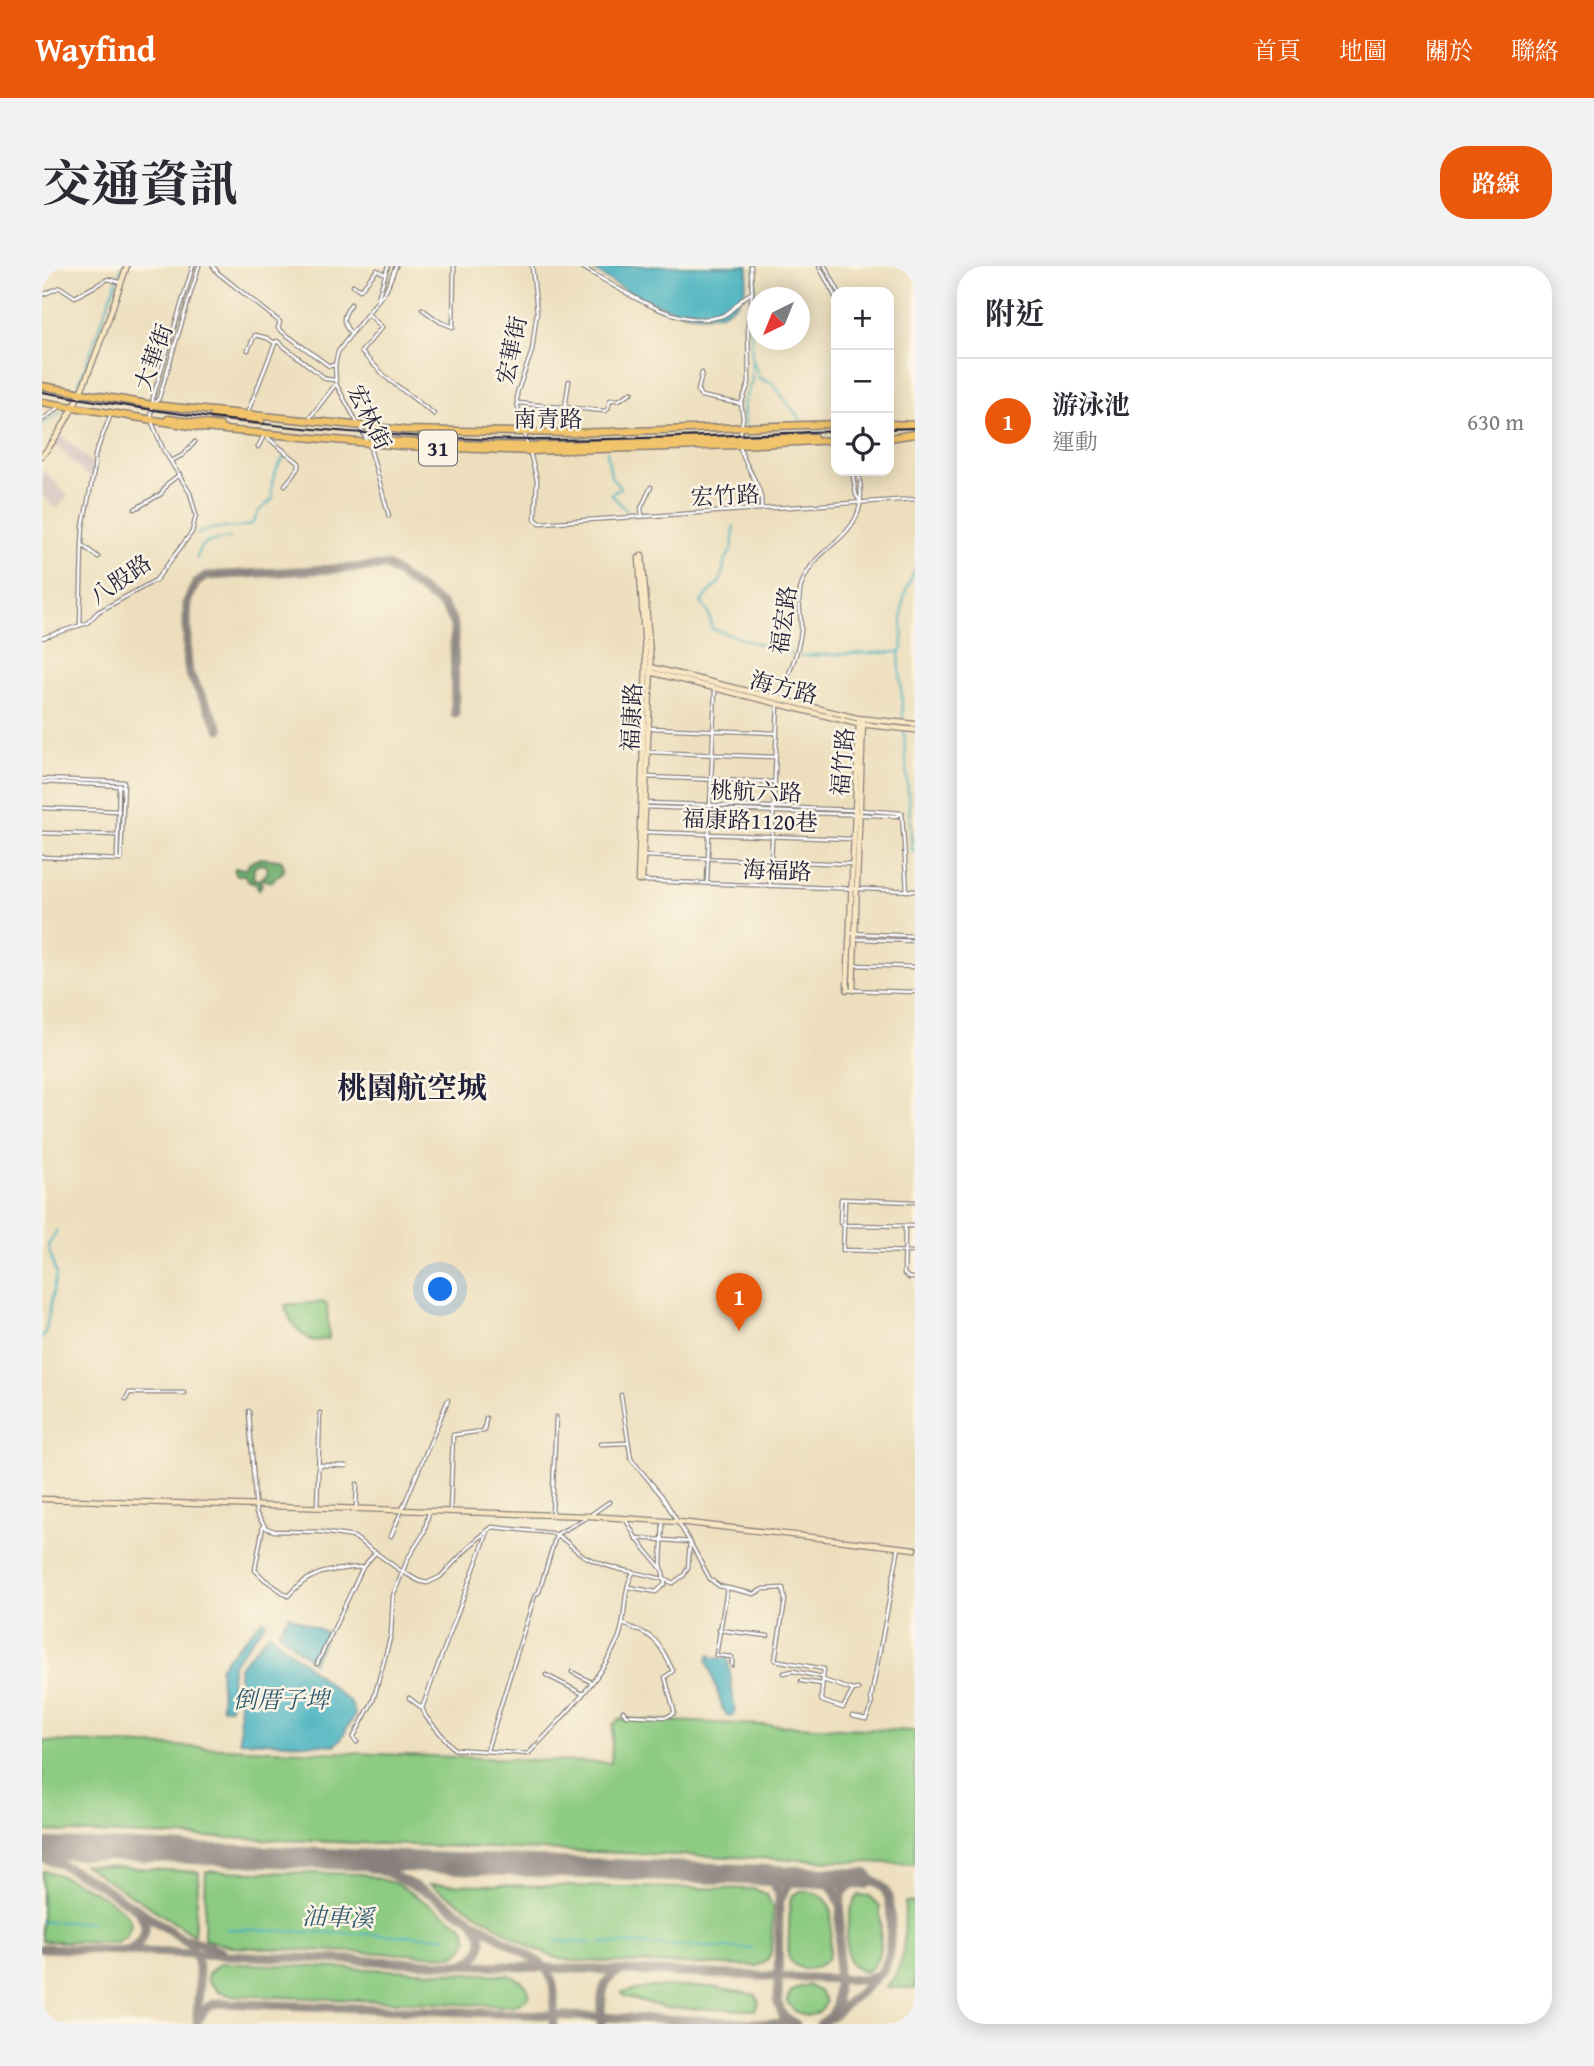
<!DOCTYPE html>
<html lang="zh-TW">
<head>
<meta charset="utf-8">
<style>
	body { margin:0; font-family:"Gentium Book Plus","Noto Serif TC",serif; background:#f2f2f3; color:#2b2b33 }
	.controls { position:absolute; right:21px; top:21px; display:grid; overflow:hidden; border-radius:14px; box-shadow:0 4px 18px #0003 }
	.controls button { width:63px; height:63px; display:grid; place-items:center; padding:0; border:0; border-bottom:2px solid #e1e1e2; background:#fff; color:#2b2b33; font:35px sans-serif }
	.compass { position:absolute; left:705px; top:21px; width:63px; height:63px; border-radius:50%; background:#fff; box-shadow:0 4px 18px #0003; rotate:223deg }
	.you { position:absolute; left:399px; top:1024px; width:24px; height:24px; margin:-18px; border:5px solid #fff; border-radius:50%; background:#1a73e8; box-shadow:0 0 0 10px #1a73e833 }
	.badge { display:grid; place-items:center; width:46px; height:46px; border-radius:50%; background:#ea580c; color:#fff; font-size:23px; font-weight:700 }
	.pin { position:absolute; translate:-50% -58px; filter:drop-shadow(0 2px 4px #0008) }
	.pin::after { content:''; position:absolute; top:37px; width:24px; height:21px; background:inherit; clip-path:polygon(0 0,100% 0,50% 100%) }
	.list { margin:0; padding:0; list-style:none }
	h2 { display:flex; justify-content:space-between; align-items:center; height:91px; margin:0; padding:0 28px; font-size:30px }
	h2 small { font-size:23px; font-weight:400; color:#7c7c81 }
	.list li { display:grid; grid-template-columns:46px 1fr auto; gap:21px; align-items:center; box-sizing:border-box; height:126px; padding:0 28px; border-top:2px solid #e1e1e2 }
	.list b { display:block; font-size:26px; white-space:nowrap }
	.list p { margin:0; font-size:23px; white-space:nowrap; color:#7c7c81 }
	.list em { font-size:23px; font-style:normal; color:#7c7c81 }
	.icon { flex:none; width:38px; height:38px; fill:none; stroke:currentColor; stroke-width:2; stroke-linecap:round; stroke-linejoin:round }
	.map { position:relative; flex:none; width:873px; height:1758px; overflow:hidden; border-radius:28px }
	header { display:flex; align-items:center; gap:42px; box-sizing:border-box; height:98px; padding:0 35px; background:#ea580c; color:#fff }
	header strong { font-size:33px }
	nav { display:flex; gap:38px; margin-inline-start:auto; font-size:24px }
	.intro { display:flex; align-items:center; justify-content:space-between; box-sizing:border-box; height:168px; padding:0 42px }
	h1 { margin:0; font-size:49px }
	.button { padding:18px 32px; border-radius:28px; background:#ea580c; color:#fff; font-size:24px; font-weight:700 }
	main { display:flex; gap:42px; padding:0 42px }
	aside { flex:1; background:#fff; border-radius:28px; box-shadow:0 4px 18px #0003 }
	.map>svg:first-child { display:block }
	.industrial { fill:#d1bfbd }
	.green { fill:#8ccb81; stroke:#57765e; stroke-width:2 }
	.forest { fill:#71af6f; stroke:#4a6855; stroke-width:2 }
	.water { fill:#42b0bf; stroke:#32697d; stroke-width:2 }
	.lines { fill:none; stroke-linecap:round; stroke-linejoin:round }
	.stream { stroke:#42b0bf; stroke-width:2 }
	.taxiway { stroke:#88807c; stroke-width:9 }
	.runway { stroke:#88807c; stroke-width:21 }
	.street-casing { stroke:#88807c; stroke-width:5 }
	.secondary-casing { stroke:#88807c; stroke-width:7 }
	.primary-casing { stroke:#88807c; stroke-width:9 }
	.street { stroke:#fff; stroke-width:2.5 }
	.secondary { stroke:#f9e7c3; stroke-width:4.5 }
	.primary { stroke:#f1c36a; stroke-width:6 }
	.rail { stroke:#22223b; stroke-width:2 }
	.labels { text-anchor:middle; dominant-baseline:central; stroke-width:5; stroke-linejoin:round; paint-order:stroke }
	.shield { fill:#fcf5e5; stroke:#63616e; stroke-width:2 }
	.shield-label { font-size:21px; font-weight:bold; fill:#22223b }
	.street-label { font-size:23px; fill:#22223b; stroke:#fcf5e5 }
	.water-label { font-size:24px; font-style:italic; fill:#2f5b70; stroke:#fcf5e5 }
	.district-label { font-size:30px; font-weight:bold; fill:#22223b; stroke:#fcf5e5 }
</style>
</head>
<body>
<header>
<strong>Wayfind</strong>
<nav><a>首頁</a><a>地圖</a><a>關於</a><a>聯絡</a></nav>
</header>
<div class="intro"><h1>交通資訊</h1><a class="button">路線</a></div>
<main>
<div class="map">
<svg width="873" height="1758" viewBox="0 0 873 1758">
	<rect width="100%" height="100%" fill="#fcf5e5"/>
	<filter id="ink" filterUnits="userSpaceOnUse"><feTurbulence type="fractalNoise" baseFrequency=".0143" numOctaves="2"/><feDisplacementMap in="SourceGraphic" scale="14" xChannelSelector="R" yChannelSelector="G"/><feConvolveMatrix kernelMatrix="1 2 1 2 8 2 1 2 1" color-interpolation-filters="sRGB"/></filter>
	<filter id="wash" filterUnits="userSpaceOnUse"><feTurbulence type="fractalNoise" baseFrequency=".00686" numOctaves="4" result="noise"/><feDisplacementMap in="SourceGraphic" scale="28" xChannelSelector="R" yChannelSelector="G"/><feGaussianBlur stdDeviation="1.57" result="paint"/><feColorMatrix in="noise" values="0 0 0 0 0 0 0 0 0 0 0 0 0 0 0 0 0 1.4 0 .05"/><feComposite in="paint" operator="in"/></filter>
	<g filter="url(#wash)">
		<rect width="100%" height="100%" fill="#eddfbe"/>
		<!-- industrial -->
		<g class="industrial">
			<polygon points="20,169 53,200 49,214 12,178"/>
			<polygon points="0,204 26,229 15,243 0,229"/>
		</g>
		<!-- green -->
		<g class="green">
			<path d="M281,1036L285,1039L287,1073L271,1075C256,1067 247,1056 243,1039Z"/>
			<polygon points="577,1453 873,1465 873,1598 0,1565 0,1475 569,1497 571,1459"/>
			<polygon points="42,1599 157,1606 152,1669"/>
			<path d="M4,1605C23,1609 86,1638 89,1658L85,1670L74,1677L0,1675V1606Z"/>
			<path d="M164,1605L320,1608L355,1618L420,1659C430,1672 425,1684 410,1690L192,1681L162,1673Z"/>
			<polygon points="388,1618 713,1623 725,1629 731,1641 729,1687 724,1696 714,1700 529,1695 515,1692 490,1682"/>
			<path d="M759,1625C800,1625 788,1658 787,1689C780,1706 753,1708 746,1690L748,1636L751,1629Z"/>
			<path d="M817,1629L828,1630L838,1641C838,1662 844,1698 822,1706C816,1703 811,1702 808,1696C801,1683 806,1638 817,1629Z"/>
			<path d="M863,1636L873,1637V1723L844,1721C866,1702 862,1663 863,1636Z"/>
			<path d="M178,1697L467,1709C488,1716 497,1734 469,1740L187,1729L177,1726L166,1715V1708Z"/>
			<path d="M765,1719L777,1725L784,1735C782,1745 774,1748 764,1750L753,1745L745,1736C746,1726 755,1721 765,1719Z"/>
			<polygon points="610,1721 669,1721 714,1729 717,1736 713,1744 708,1744 624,1742 581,1730 580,1726"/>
		</g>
		<!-- forest -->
		<polygon class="forest" points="218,592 238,594 241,597 242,605 229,616 219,613 226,606 224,599 217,598 212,602 211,613 216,613 220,618 217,624 214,618 207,616 203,609 194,609 192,607 193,602 205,603 207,597"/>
		<!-- water -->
		<g class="water">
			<path d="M546,0H706C706,93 584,30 546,0Z"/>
			<polygon points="247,1349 285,1367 271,1396 236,1366"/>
			<polygon points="220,1354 224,1356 190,1399 188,1442 180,1442 178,1402 184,1393"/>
			<polygon points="227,1367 309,1437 313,1449 299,1473 293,1479 198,1475 197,1401"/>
			<polygon points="668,1389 671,1392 686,1392 693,1446 690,1450 685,1449 681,1444 665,1393"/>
		</g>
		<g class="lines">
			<!-- stream -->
			<g class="stream">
				<polyline points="709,89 717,112 731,118 760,156"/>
				<polyline points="37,117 80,0"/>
				<polyline points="0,158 19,146"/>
				<polyline points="703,159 701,139 710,114 709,57 713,29 714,0"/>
				<polyline points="565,185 569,210 578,222 569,228 588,248"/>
				<polyline points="708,202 715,216"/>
				<polyline points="719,227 723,235 722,239"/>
				<polyline points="692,260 690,284 683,294 679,314 659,336 667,348 670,363 749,388"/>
				<path d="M155,268C171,258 192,265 210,258L217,245L231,233C226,218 234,202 243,190"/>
				<path d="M155,293C155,274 173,275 188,272"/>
				<polyline points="758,390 856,386"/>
				<path d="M861,454L857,386L861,383C860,348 856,337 873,304"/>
				<polyline points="862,466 870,584 873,587"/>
				<polyline points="0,1072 4,1064 14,1008 6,980 15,964"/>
				<polyline points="0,1656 49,1656"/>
				<polyline points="184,1663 406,1671"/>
				<polyline points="512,1675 549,1677"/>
				<polyline points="559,1677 711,1683"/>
			</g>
			<!-- taxiway -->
			<g class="taxiway">
				<polyline points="178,463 147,407 145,389 145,336 154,317 164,310 345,300 399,338 408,349 412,360 413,448"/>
				<path d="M258,1591L322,1600L346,1607L389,1628L498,1697C517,1712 512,1736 511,1758"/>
				<path d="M0,1592L18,1598L55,1617L147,1677C162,1698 156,1727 155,1751"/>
				<polyline points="5,1593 41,1586 101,1586"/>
				<polyline points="713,1609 728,1614 737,1627 736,1737 741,1750 754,1758"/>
				<path d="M739,1633C749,1600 790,1604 797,1637"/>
				<polyline points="146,1673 179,1685"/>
				<polyline points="0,1682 820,1714 835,1709"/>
				<path d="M87,1684C103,1676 109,1659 96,1645"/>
				<path d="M424,1697C441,1689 445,1673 433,1658"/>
				<path d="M155,1757C159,1745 165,1739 177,1737L747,1758"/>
				<path d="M559,1758C560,1737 556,1714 578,1705"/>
				<path d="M778,1758L790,1750C802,1739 839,1711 844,1698C849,1686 850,1646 847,1634C840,1607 811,1608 799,1630L794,1740L790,1750"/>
			</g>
			<!-- runway -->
			<polyline class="runway" points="0,1582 822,1613"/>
		</g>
	</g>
	<g filter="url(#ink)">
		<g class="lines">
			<defs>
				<g id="street">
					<polyline points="171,0 176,7 238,56 236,62 238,64 287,100 293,99"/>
					<path d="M538,0C576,21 634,65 680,50C693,45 698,31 710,27"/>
					<polyline points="777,0 794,32"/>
					<polyline points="783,0 797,26"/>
					<polyline points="311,19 318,24 335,4 343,8"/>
					<polyline points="0,29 18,21 33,31 66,13 77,16"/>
					<polyline points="336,32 346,0"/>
					<path d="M309,38C300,51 299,55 309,68"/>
					<polyline points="380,43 398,56 411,61 412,0"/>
					<polyline points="326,48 340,61 319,86 346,113 392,148"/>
					<polyline points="206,84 213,69 225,72 233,77 235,75 284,113 293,114"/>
					<polyline points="660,107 656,125 659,130 699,138"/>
					<polyline points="113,137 117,132 157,0"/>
					<polyline points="475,137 563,145 566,143 568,134 577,134 590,126"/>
					<polyline points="523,141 527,115"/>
					<polyline points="205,148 233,77"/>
					<polyline points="267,153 293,119"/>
					<polyline points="0,154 19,140"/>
					<polyline points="221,168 257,197 257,202 243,219"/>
					<polyline points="698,171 701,151 699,138 707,117 706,58 710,27 709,0"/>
					<polyline points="485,177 475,137 475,127 490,85 493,60 495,46 490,0"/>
					<polyline points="216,181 222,169"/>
					<path d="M698,181C702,202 723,221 719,243"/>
					<polyline points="488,187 495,214 493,253 498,257 873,233"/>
					<polyline points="129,195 141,189 153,176"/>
					<polyline points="810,205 814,229 818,235"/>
					<polyline points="93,243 119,228 125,218 138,208"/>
					<polyline points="600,249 599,242 609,221"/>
					<polyline points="347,250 327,178 294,118 293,99 296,86 303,76 344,24 354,0"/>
					<polyline points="56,291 40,279 41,260 52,205 53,189 69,148"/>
					<polyline points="38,359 40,279"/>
					<polyline points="0,372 45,357 56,346 114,314 150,266 154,249 148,227 121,183 109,154 111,131 151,0"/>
					<path d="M737,431C746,410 756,389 759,365C760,349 754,333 760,317C778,270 832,274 816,205"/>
					<polyline points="608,462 734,467"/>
					<polyline points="607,486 733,491"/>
					<polyline points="604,511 733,516"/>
					<polyline points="0,513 82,516 79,594 0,591"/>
					<polyline points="0,516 81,520"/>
					<polyline points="605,537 812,544"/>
					<polyline points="668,539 673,424"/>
					<polyline points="602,541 855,550 860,547"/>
					<polyline points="0,542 77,545"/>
					<polyline points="818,544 860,547"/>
					<polyline points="860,548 865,625"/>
					<polyline points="602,566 812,573"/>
					<polyline points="0,567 76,569"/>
					<polyline points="601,590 811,598"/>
					<polyline points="75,593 77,519"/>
					<polyline points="600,615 873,625"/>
					<polyline points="665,616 668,543"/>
					<polyline points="728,620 736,438"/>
					<polyline points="808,667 873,670"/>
					<polyline points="815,673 873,675"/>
					<polyline points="812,699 873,701"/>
					<polyline points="805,724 873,726"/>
					<polyline points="803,934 801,984 873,986"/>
					<polyline points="873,936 799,933 798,957 802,959 873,960"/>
					<polyline points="863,961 862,1008 867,1012 873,1012"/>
					<polyline points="84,1133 87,1127 142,1127"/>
					<path d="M207,1145L214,1247L224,1262L232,1265L279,1266L312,1271L359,1305L377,1315L385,1317L398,1311L431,1277L450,1261L509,1267C523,1270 532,1286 546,1292C569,1304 596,1306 621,1313L631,1317L642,1309L646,1302L648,1276L620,1230L589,1193L579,1129"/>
					<polyline points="559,1178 585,1177"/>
					<polyline points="277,1199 304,1200"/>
					<polyline points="275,1242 278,1147"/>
					<polyline points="314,1243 315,1218"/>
					<polyline points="408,1246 411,1169 442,1165 444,1152"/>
					<polyline points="550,1248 567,1236"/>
					<polyline points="510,1249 514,1151"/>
					<polyline points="584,1254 594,1272 619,1302"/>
					<path d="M221,1260L213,1304L222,1313L246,1330C268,1304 289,1304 321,1301"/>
					<path d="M445,1268L380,1442L384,1451L412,1483L486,1488C518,1454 559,1415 577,1371C585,1351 580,1325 591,1307"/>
					<polyline points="349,1270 406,1134"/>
					<polyline points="594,1272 648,1276 668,1313 677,1320 712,1328 721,1323 741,1322 743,1335 733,1394 782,1403 779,1432 780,1435 801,1442 811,1424 816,1423"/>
					<polyline points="587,1321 614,1326 623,1318 619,1297 621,1256"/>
					<polyline points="685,1323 674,1389 690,1391 690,1399"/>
					<path d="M581,1358C614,1371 615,1372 631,1405L623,1411L632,1444V1447L625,1451L584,1449L581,1445"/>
					<polyline points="677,1364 726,1370"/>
					<polyline points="275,1398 321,1301 334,1286"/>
					<polyline points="530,1406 549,1416"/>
					<polyline points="742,1407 751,1405 781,1411"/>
					<polyline points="504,1409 541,1428"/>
					<polyline points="781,1414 811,1424"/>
					<polyline points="759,1415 780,1418"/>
					<polyline points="367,1432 380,1442"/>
					<polyline points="810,1450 824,1453 830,1439 829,1432 857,1281"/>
					<polyline points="315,1476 311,1472 331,1435 349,1369 351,1330 366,1292 382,1267 387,1246"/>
					<polyline points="445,1484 493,1329 497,1326 513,1273 515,1268 544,1252"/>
				</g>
				<g id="secondary">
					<path d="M0,190C41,141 63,60 85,0"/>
					<polyline points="608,401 815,452 873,458"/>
					<polyline points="608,406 816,458 873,464"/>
					<polyline points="596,615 604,400 597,292"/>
					<polyline points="600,615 609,401 600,289"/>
					<polyline points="805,724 817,456"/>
					<polyline points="811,724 821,456"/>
					<polyline points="0,1233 547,1250 637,1256 873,1283"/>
				</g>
				<g id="primary">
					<polyline points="0,120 111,139 362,164 531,167 794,158"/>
					<polyline points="0,136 161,162 360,180 488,185 697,179 794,174"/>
					<polyline points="171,150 219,155"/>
					<polyline points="126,153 178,160"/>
					<polyline points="847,158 873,159"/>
					<polyline points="847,172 873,168"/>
					<polyline points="342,175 380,177"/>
					<polyline points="409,178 486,180 772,171"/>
				</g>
			</defs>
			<!-- street casing -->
			<use href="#street" class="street-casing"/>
			<!-- secondary casing -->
			<use href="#secondary" class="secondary-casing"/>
			<!-- primary casing -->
			<use href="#primary" class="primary-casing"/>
			<!-- street -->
			<use href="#street" class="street"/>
			<!-- secondary -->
			<use href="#secondary" class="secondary"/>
			<!-- primary -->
			<use href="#primary" class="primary"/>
			<!-- rail -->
			<g class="rail">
				<path d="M0,126C162,155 326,173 491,174C592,174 693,169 794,165"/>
				<polyline points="847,163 873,162"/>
			</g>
		</g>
	</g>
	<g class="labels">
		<!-- shield labels -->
		<rect class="shield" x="377" y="164.5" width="38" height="35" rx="5"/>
		<g class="shield-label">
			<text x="396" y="182">31</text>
		</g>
		<!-- street labels -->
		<g class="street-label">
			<text transform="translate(469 84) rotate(-78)">宏華街</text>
			<text transform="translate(111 91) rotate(-70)">大華街</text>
			<text transform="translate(328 151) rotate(64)">宏林街</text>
			<text x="506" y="152">南青路</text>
			<text transform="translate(683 229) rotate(-3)">宏竹路</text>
			<text transform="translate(78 313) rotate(-34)">八股路</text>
			<text transform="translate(741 354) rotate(-82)">福宏路</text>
			<text transform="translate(742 421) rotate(14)">海方路</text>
			<text transform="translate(589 451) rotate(-87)">福康路</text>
			<text transform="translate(800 496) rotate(-85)">福竹路</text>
			<text transform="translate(714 525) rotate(2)">桃航六路</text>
			<text transform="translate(708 554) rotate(2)">福康路1120巷</text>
			<text transform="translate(735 604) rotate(2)">海福路</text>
		</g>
		<!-- water labels -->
		<g class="water-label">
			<text x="239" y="1433">倒厝子埤</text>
			<text transform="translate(296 1651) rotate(2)">油車溪</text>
		</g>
		<!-- district labels -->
		<g class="district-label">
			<text x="370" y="821">桃園航空城</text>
		</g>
	</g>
</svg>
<div class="controls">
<button>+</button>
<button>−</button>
<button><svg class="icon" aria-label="locate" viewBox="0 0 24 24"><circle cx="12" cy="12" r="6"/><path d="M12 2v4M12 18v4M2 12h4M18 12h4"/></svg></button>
</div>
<svg class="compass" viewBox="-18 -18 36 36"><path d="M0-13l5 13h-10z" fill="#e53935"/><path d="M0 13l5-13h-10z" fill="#7c7c81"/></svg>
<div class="you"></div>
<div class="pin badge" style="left:697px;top:1065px">1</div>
</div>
<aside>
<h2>附近<small></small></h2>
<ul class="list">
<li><span class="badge">1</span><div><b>游泳池</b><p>運動</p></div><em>630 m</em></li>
</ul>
</aside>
</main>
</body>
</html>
